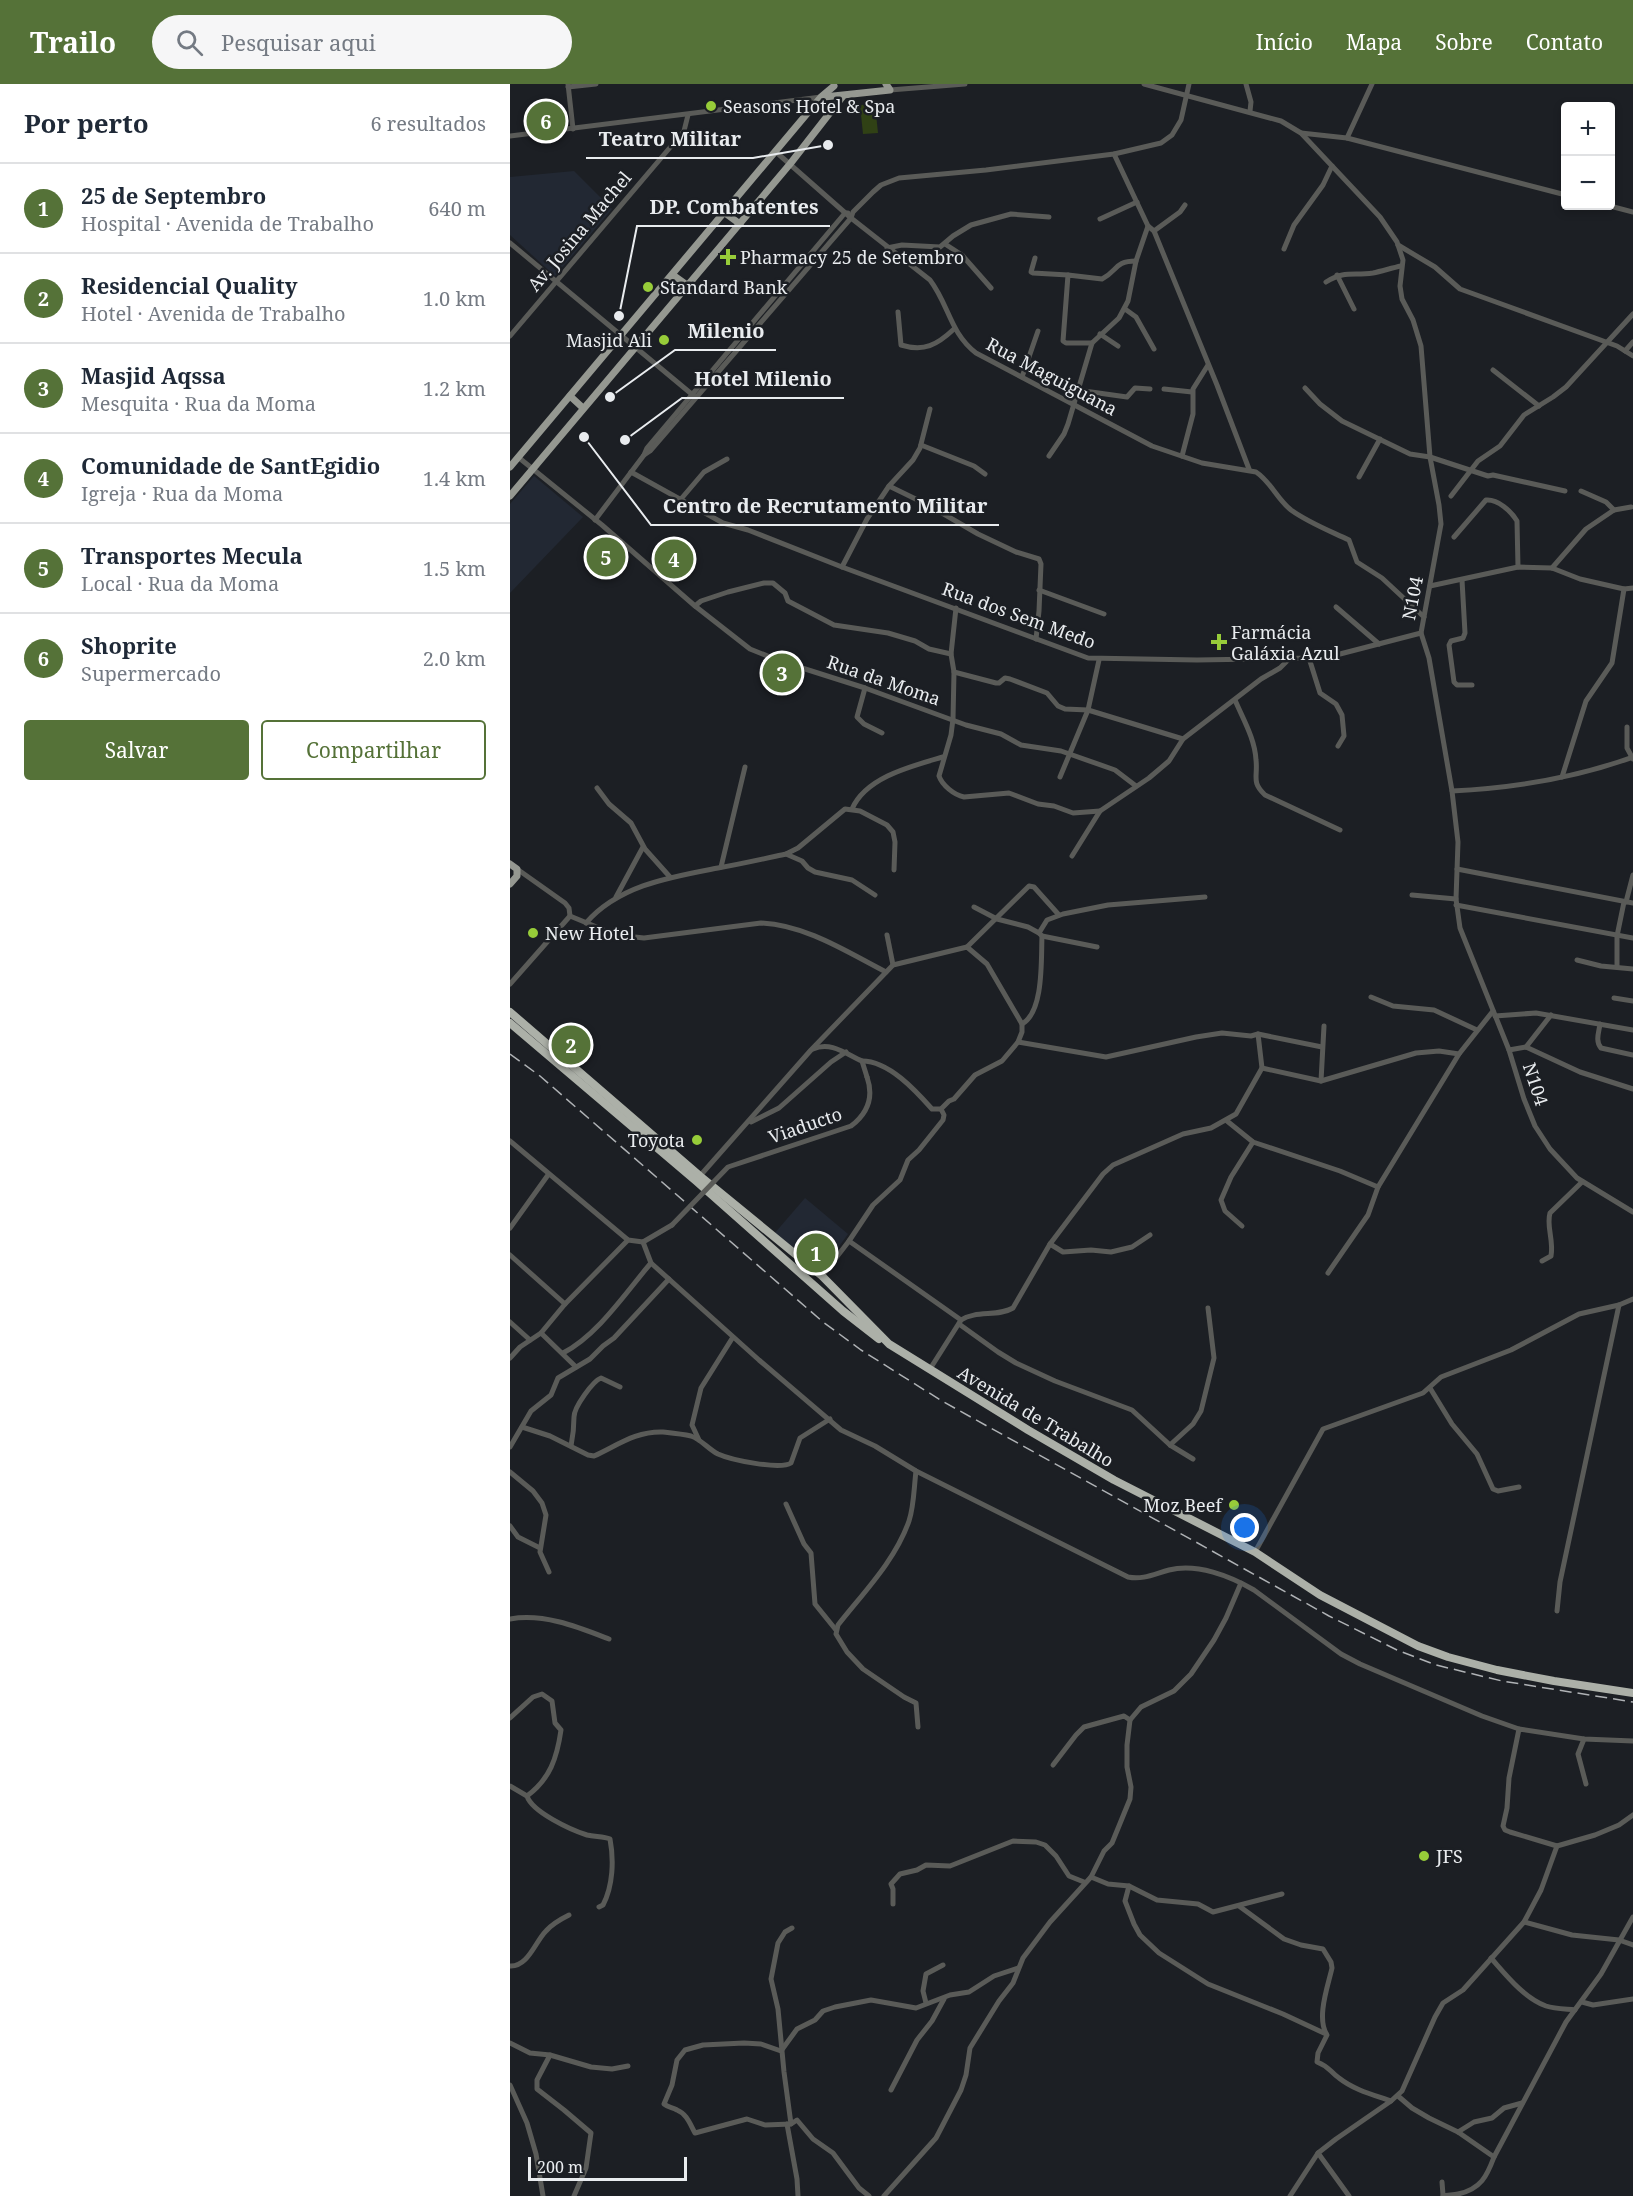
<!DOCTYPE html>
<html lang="pt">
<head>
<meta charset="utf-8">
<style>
	body { margin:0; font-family:"Noto Serif",serif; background:#f6f6f7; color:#1f2937 }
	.controls { position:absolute; right:18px; top:18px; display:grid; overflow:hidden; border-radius:6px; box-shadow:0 3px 9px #0003 }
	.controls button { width:54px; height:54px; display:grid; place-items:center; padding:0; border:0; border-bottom:2px solid #e0e1e3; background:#fff; color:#1f2937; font:30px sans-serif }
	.scale { position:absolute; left:18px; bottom:15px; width:159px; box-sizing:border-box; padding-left:6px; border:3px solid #e9ecef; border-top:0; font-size:16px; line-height:21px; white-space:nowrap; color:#e9ecef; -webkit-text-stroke:4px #1c1f24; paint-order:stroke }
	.you { position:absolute; left:735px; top:1444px; width:21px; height:21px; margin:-15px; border:4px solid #fff; border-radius:50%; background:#1a73e8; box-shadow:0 0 0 9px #1a73e833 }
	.badge { display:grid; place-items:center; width:39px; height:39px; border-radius:50%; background:#557238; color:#fff; font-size:20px; font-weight:700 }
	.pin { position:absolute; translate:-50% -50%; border:3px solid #fff; box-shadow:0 2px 6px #0006 }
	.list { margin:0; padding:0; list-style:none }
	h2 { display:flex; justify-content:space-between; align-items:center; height:78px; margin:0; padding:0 24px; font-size:26px }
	h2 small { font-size:20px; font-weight:400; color:#747a83 }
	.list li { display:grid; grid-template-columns:39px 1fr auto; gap:18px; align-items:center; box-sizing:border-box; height:90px; padding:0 24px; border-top:2px solid #e0e1e3 }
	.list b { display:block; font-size:22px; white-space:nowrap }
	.list p { margin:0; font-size:20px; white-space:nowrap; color:#747a83 }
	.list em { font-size:20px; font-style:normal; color:#747a83 }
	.actions { display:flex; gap:12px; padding:18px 24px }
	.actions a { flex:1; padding:14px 0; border:2px solid #557238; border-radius:6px; text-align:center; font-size:21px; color:#557238 }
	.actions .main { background:#557238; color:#fff }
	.icon { flex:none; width:33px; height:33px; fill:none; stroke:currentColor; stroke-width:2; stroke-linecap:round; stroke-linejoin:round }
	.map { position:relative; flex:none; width:1123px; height:2112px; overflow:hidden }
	header { display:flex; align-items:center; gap:36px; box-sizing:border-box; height:84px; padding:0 30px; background:#557238; color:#fff }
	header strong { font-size:28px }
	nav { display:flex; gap:33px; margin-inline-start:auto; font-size:21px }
	.search { width:420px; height:54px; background:#f6f6f7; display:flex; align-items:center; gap:15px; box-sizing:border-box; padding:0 21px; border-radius:33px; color:#747a83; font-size:22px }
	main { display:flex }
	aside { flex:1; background:#fff }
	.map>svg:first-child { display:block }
	.built { fill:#222833 }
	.pitch { fill:#304115 }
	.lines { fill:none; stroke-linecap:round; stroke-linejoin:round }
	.minor { stroke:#5a5b58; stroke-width:5 }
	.major { stroke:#959891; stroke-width:7 }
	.highway { stroke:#acb0a8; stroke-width:8 }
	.rail { stroke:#afb2b5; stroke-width:1.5; stroke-dasharray:12 6; stroke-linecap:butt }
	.minor-bridge { stroke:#5a5b58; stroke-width:5 }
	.poi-dot { fill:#97cc39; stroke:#1c1f24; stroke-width:2 }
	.labels { text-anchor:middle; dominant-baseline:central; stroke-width:5; stroke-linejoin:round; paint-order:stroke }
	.poi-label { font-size:18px; fill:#e9ecef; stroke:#1c1f24; text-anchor:start }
	.street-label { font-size:18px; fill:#e9ecef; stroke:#1c1f24 }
	.leader { fill:none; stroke:#e9ecef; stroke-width:2 }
	.callout-dot { fill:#e9ecef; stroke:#1c1f24; stroke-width:2 }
	.callout-label { font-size:20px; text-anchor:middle; font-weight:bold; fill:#e9ecef; stroke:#1c1f24; stroke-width:5; stroke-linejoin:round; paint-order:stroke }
</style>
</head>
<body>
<header>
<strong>Trailo</strong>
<div class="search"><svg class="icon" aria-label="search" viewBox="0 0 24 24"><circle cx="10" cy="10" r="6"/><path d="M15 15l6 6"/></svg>Pesquisar aqui</div>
<nav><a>Início</a><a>Mapa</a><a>Sobre</a><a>Contato</a></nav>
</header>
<main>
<aside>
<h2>Por perto<small>6 resultados</small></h2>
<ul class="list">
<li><span class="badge">1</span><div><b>25 de Septembro</b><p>Hospital · Avenida de Trabalho</p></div><em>640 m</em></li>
<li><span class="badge">2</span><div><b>Residencial Quality</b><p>Hotel · Avenida de Trabalho</p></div><em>1.0 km</em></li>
<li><span class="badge">3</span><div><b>Masjid Aqssa</b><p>Mesquita · Rua da Moma</p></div><em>1.2 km</em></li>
<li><span class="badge">4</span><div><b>Comunidade de SantEgidio</b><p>Igreja · Rua da Moma</p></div><em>1.4 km</em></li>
<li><span class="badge">5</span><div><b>Transportes Mecula</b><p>Local · Rua da Moma</p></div><em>1.5 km</em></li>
<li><span class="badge">6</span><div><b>Shoprite</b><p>Supermercado</p></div><em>2.0 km</em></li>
</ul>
<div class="actions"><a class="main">Salvar</a><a>Compartilhar</a></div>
</aside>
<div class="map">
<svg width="1123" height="2112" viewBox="0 0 1123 2112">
	<rect width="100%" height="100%" fill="#1c1f24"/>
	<!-- built -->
	<g class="built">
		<polygon points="64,87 102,125 45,192 0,151 0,93"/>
		<polygon points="24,392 73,433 0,509 0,420"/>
		<polygon points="295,1114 338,1150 310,1189 264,1150"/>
	</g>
	<!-- pitch -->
	<polygon class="pitch" points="365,20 368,49 353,50 350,21"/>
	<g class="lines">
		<!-- minor -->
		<g class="minor">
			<polyline points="58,0 63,45"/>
			<polyline points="634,0 771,37 791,49 870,133 887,158 893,176 890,202 892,215 903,236 911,262 920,373 929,421 931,440 911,549 919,574 942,707 948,758 946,815 950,844 999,966 1014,1015 1025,1042 1040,1065 1067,1094 1123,1128"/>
			<polyline points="736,0 741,18 740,27"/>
			<polyline points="58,3 86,0"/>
			<polyline points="380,6 455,0"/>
			<polyline points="791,49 837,54 1056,111"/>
			<polyline points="0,52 311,13"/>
			<polyline points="837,54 862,0"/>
			<path d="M266,68L341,134L420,196C439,221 440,249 466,269L642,362L692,379L746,388C761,398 767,415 781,426C799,439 820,447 839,456L847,478L872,494L914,533"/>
			<polyline points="604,70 638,142 644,147 707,301 739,385"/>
			<polyline points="1100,122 1123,128"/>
			<polyline points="590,135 627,118"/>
			<polyline points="644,147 670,128 675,121"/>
			<polyline points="0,159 184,312"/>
			<polyline points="435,160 452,171 481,204"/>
			<polyline points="888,161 925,183 950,205 1107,262 1123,272"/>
			<polyline points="377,164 392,161 430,163 443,152 461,141 501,130 539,133"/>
			<polyline points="774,165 784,141 813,101 822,82"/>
			<polyline points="525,174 521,188 523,189 558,191"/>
			<polyline points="827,191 844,225"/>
			<path d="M816,198C835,186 843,192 863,189C872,187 882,184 891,182"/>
			<polyline points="615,225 626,233 644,265"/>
			<path d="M388,228L391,261C414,268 427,261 444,245"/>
			<polyline points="590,250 608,262"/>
			<polyline points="0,252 174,47 178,31"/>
			<path d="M582,259H556L553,257L558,191L592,195C608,187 604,177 626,177"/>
			<polyline points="1115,267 1123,258"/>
			<polyline points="983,286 1029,322"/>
			<polyline points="512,293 528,247"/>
			<polyline points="795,304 810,320 832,337 900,370 920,373 978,392 983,391 1055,407"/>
			<polyline points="654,305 682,308"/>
			<polyline points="567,306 617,313 625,304 640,305"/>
			<polyline points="411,361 464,382 475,390"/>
			<polyline points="134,371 140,367 341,134 343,128 363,108 371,101 389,94 476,86 604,70 651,59 662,51 671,36 679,0"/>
			<polyline points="539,372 554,350 558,340 582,259 609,234 618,217 626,177 638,142"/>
			<polyline points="672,372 683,330 683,305 698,281"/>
			<polyline points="8,373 92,441 185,522 240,565 270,577 355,604 456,641 491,650 511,661 551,667 605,686 626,702"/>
			<polyline points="121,388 213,439 238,446 332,483 578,574 687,576 799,574 830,570 911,549"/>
			<polyline points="849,393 870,355"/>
			<polyline points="379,402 420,422 468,450 506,468 529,475 531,480 529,527 526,555"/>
			<polyline points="1071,407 1096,418 1104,426"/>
			<polyline points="941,412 968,377 990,362 1014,331 1043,313 1056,303 1123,230"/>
			<polyline points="171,415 194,388 217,375"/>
			<polyline points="85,436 134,371 137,364 335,129 338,129"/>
			<path d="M944,453L976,416C988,415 1001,427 1007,437L1008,483"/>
			<polyline points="332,483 357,435 379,402 403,376 410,364 420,325"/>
			<polyline points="1042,484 1076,445 1104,426 1121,423"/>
			<polyline points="952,496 955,549 953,554 941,557 939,561 944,598 947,601 962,601"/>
			<polyline points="920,502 1008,483 1042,484 1070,495 1114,505 1123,504"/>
			<polyline points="529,506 594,530"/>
			<polyline points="185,522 191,517 218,508 254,499 263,499 275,509 278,517 324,541 378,549 405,557 419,565 441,570"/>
			<polyline points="826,523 869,560"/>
			<path d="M446,524L441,570L444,588L443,635L441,651L429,692C432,701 444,711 454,713L499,709L528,720L544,722L563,729L590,727"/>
			<polyline points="799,574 810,609 826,620 832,631 834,652 828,662"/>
			<polyline points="444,588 486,599 489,599 495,594 500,595 537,609 548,622 555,625 578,626 673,655"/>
			<polyline points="355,604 347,633 354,640 372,649"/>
			<path d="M725,616C733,635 745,655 746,676C748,693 741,698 755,711L830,746"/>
			<polyline points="1117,643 1117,664 1123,675"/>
			<polyline points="550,693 578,626 589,576"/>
			<polyline points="1052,693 1076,617 1102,579 1114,505"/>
			<polyline points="87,704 99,720 121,739 135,765 160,793"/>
			<path d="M942,707C1004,704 1065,694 1123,673"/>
			<path d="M342,725C356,693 402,682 433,673"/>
			<polyline points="276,770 292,777 298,784 305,788 342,796 365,811"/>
			<polyline points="562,772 590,727 639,694 659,677 673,655 751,595 770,584 779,575"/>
			<polyline points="211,783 235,683"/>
			<polyline points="947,785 1123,819"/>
			<polyline points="902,811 946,815"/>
			<polyline points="106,813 133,763"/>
			<polyline points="1116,818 1123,791"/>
			<polyline points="946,821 1123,854"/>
			<polyline points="464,823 487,835 518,843 529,849 537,836 553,830 598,821 695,813"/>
			<path d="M60,832L106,851L134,854L251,839C296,841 337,868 376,888"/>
			<path d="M76,839C109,801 161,793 208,784C231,780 253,775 276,770L288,764L335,725L350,727L377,741L383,748L385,758L384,786"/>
			<polyline points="377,851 383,881"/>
			<polyline points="532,852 587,863"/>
			<polyline points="457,863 519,802 524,803 549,831"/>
			<polyline points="1067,876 1091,882 1123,885"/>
			<polyline points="1107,883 1107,852 1114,818"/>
			<polyline points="0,900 60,832 59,824 55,819 7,785"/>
			<polyline points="861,913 883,922 924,926 967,946"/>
			<polyline points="1104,914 1123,917"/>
			<polyline points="985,932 1026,929 1123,946"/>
			<path d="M512,940C534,928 531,875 532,852L529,849"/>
			<path d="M1090,940C1089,948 1085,957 1091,964L1123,971"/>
			<polyline points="508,958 596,973 686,953 712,949 741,952 748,950 812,963"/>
			<polyline points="1016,963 1041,931"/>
			<path d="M303,965C321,957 336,970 352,977L357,993"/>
			<polyline points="999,966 1016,963 1070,988 1123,1005"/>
			<polyline points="752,984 811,997 906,969 929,967 949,970"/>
			<polyline points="811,997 814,942"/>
			<polyline points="717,1037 743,1058 830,1087 868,1103 858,1131 818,1189"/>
			<polyline points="241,1038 269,1024 321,978 336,968"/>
			<polyline points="0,1057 118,1156 133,1158"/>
			<path d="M189,1093L301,966L383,881L457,863L477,880L512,940V948L508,958L492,977L465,991L444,1015L439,1017L431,1025H422C406,1007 379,977 352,977"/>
			<polyline points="868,1103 949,970 983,927"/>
			<polyline points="732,1142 715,1127 711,1116 721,1093 743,1058"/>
			<polyline points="0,1144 38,1091"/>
			<polyline points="339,1157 451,1236"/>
			<path d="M133,1158L141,1179L249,1276L331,1346L365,1362L406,1387L618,1493C633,1496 644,1490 659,1486C687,1479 720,1492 744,1506L831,1570L850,1580L972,1632L1009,1645"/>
			<polyline points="133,1158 162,1141"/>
			<polyline points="540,1160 553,1168 581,1166 601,1168 622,1163 640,1151"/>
			<polyline points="0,1171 55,1220"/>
			<path d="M1032,1177L1041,1172C1044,1156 1036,1142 1040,1129L1072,1098"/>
			<polyline points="312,1192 339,1157 363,1121 390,1096 398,1076 409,1066 433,1036 434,1031 431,1025"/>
			<polyline points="0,1238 20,1256"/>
			<polyline points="449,1240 488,1268 506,1279 545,1297 622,1326 660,1361 683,1375"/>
			<polyline points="31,1249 66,1283"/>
			<path d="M53,1269C88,1251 116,1208 141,1179"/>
			<polyline points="0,1274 10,1263 31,1249 55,1220 118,1156"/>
			<path d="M420,1285L451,1236C466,1226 488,1233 503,1224L540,1160L593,1090L603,1081L673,1050L701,1044L726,1030L752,984L748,950"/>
			<polyline points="920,1304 942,1340 967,1370 983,1405 988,1407 1009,1403"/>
			<path d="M12,1343L40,1352L78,1371L84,1372C108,1361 126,1347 153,1348C162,1349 172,1350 181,1352C192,1356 198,1365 208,1370C221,1376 270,1386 281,1379L290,1354L320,1335"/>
			<polyline points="189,1356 182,1341 191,1304 223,1253"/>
			<polyline points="660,1361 683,1340 691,1327 704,1274 698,1224"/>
			<path d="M61,1362C63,1352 64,1343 64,1333C64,1323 83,1297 91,1294L110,1303"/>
			<polyline points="0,1363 21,1327 41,1311 48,1294 80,1275 93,1262 104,1254 159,1195"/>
			<path d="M406,1387C404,1403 404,1422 399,1437C385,1477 353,1509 328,1541L326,1550L337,1568L353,1585L394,1613L406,1619L408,1643"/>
			<polyline points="0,1388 23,1407 32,1419 36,1431 30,1468 39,1488"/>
			<polyline points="276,1420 294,1460 301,1469 305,1520 326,1546"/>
			<polyline points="0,1442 8,1453 30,1464"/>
			<polyline points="745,1468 813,1345 913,1309 931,1293 1001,1266 1069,1230 1109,1221 1123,1215"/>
			<polyline points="1047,1527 1050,1498 1109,1221"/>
			<path d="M0,1535C34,1529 68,1543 99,1555"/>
			<path d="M0,1634L23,1613L32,1610L42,1617L45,1639L51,1646C47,1674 40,1695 17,1712"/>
			<polyline points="1074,1655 1068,1670 1076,1700"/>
			<polyline points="1123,1657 1074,1655 1009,1645 999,1694 997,1724 993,1742 995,1746 1000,1748 1047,1762 1085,1751 1109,1741 1123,1731"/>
			<polyline points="543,1681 566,1651 574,1643 614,1632 620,1636"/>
			<path d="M0,1702L17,1712C22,1728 61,1746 77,1751C85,1753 94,1752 100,1755C104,1776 103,1802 93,1821L89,1823"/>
			<polyline points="581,1793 598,1800 619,1802 647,1816 688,1820 703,1828 772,1810"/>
			<polyline points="619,1802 615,1817 624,1840 630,1851 649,1869 698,1900 773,1930 816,1950"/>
			<polyline points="383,1820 383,1805 381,1800 390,1790 407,1786 416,1781 440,1782 503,1757 526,1758 535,1761 546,1772 559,1792 574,1798"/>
			<path d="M729,1822L774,1855L791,1861L813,1865L821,1878L822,1884C818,1902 806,1934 817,1951L808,1969L807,1978C820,1983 819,1987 829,1994C844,2006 864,2011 881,2017"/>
			<polyline points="1014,1838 1062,1851 1109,1856 1123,1861"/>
			<polyline points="282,1844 275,1848 268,1859 261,1895 268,1925 274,1988 281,2040 287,2036 303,2055 323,2069 349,2104 359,2112"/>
			<path d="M981,1874C996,1891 1014,1914 1036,1922C1045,1925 1056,1925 1065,1926"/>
			<path d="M0,1882C18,1883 25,1858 36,1847C42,1840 51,1835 59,1831"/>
			<polyline points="1072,1918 1083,1921 1123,1915"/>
			<polyline points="416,1919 413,1907 416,1890 433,1881"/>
			<polyline points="0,1959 20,1969 40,1971 81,1983 102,1985 118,1982"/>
			<polyline points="40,1971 27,1996 27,2005 54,2026 81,2049 76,2084 64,2112"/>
			<polyline points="0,2001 17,2039 26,2070 33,2112"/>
			<polyline points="381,2006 407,1956 422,1937 434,1915"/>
			<polyline points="888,2012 902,2024 919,2034 948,2048 984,2073"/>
			<polyline points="277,2040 287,2095 288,2112"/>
			<path d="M281,2040L255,2041L237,2035L185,2049C180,2040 177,2030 167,2026C162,2023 159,2024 154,2020L162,2001L167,1976L175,1966L193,1961L234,1959L251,1960L271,1967L287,1945L305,1936L313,1927L325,1923L361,1916L406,1924L440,1911L459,1908L484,1892L508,1884"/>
			<polyline points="948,2048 964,2038 982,2034 994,2024 1012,2019"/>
			<polyline points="808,2069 839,2112"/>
			<polyline points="932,2098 933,2111"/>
			<polyline points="374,2112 426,2054 451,2006 456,1991 460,1964 489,1917 503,1899 513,1874 540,1838 581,1793 594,1767 602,1759 620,1715 621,1703 617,1683 617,1661 620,1636 631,1623 664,1607 681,1590 704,1556 716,1534 731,1499"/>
			<polyline points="780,2112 808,2069 826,2055 881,2017 892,2007 925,1933 933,1919 953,1906 1014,1838 1031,1806 1047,1762"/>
			<path d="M933,2112C937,2111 943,2111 948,2110C971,2105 977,2092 984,2073L1056,1938L1091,1890L1123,1833"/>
		</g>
		<!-- major -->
		<g class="major">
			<polyline points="314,13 380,6 376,0"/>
			<polyline points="215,129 230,140"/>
			<polyline points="163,191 177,201"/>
			<polyline points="60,312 73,324"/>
			<polyline points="0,383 311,13 324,2"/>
			<polyline points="0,412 280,80 333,12"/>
			<polyline points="0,780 7,785 7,792 0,800"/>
		</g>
		<!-- highway -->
		<g class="highway">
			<polyline points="0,928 190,1092 312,1192 379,1260 518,1346 604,1396 745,1468 810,1511 908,1562 938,1573 987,1586 1044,1597 1123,1609"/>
			<polyline points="0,939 186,1097 333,1227 369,1255"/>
		</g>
		<!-- rail -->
		<polyline class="rail" points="0,970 30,992 313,1238 351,1266 432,1317 819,1532 887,1566 926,1581 992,1597 1123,1618"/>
		<!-- minor-bridge -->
		<path class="minor-bridge" d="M162,1141L218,1083L341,1042C358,1029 364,1013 357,993"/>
	</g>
	<!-- markers -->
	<g class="poi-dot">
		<circle cx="201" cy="22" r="6"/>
		<path d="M215 164h6v6h6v6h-6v6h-6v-6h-6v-6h6z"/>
		<circle cx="138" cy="203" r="6"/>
		<circle cx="154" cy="256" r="6"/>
		<path d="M706 549h6v6h6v6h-6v6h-6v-6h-6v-6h6z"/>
		<circle cx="23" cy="849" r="6"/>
		<circle cx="187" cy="1056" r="6"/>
		<circle cx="724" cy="1421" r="6"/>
		<circle cx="914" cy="1772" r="6"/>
	</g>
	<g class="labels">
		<!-- poi labels -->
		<g class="poi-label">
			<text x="213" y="22">Seasons Hotel &amp; Spa</text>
			<text x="230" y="173">Pharmacy 25 de Setembro</text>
			<text x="150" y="203">Standard Bank</text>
			<text x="142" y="256" text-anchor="end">Masjid Ali</text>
			<text x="721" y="548">Farmácia<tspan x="721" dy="21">Galáxia Azul</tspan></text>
			<text x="35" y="849">New Hotel</text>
			<text x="175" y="1056" text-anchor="end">Toyota</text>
			<text x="712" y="1421" text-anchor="end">Moz Beef</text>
			<text x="926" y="1772">JFS</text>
		</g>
		<!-- street labels -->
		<g class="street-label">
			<text transform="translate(69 147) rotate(-50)">Av. Josina Machel</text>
			<text transform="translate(542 292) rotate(28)">Rua Maguiguana</text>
			<text transform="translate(902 514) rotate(-79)">N104</text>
			<text transform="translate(509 531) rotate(20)">Rua dos Sem Medo</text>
			<text transform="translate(374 596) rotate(19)">Rua da Moma</text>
			<text transform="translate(1026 1000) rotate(72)">N104</text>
			<text transform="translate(295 1041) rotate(-19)">Viaducto</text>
			<text transform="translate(526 1332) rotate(31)">Avenida de Trabalho</text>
		</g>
	</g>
	<!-- callouts -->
	<path class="leader" d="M318 61L243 74H76M109 232L127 142H320M100 313L165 266H266M115 356L172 314H334M74 353L141 441H489"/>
	<g class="callout-dot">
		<circle cx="318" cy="61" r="6"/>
		<circle cx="109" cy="232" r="6"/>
		<circle cx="100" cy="313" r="6"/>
		<circle cx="115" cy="356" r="6"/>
		<circle cx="74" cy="353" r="6"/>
	</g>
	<g class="callout-label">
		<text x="160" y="62">Teatro Militar</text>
		<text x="224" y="130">DP. Combatentes</text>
		<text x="216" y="254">Milenio</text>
		<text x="253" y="302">Hotel Milenio</text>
		<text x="315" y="429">Centro de Recrutamento Militar</text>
	</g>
</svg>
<div class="controls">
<button>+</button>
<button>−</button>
</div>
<div class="scale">200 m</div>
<div class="you"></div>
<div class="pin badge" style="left:306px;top:1169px">1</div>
<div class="pin badge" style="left:61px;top:961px">2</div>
<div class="pin badge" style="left:272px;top:589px">3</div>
<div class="pin badge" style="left:164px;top:475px">4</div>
<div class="pin badge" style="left:96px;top:473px">5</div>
<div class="pin badge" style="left:36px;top:37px">6</div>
</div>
</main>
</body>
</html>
